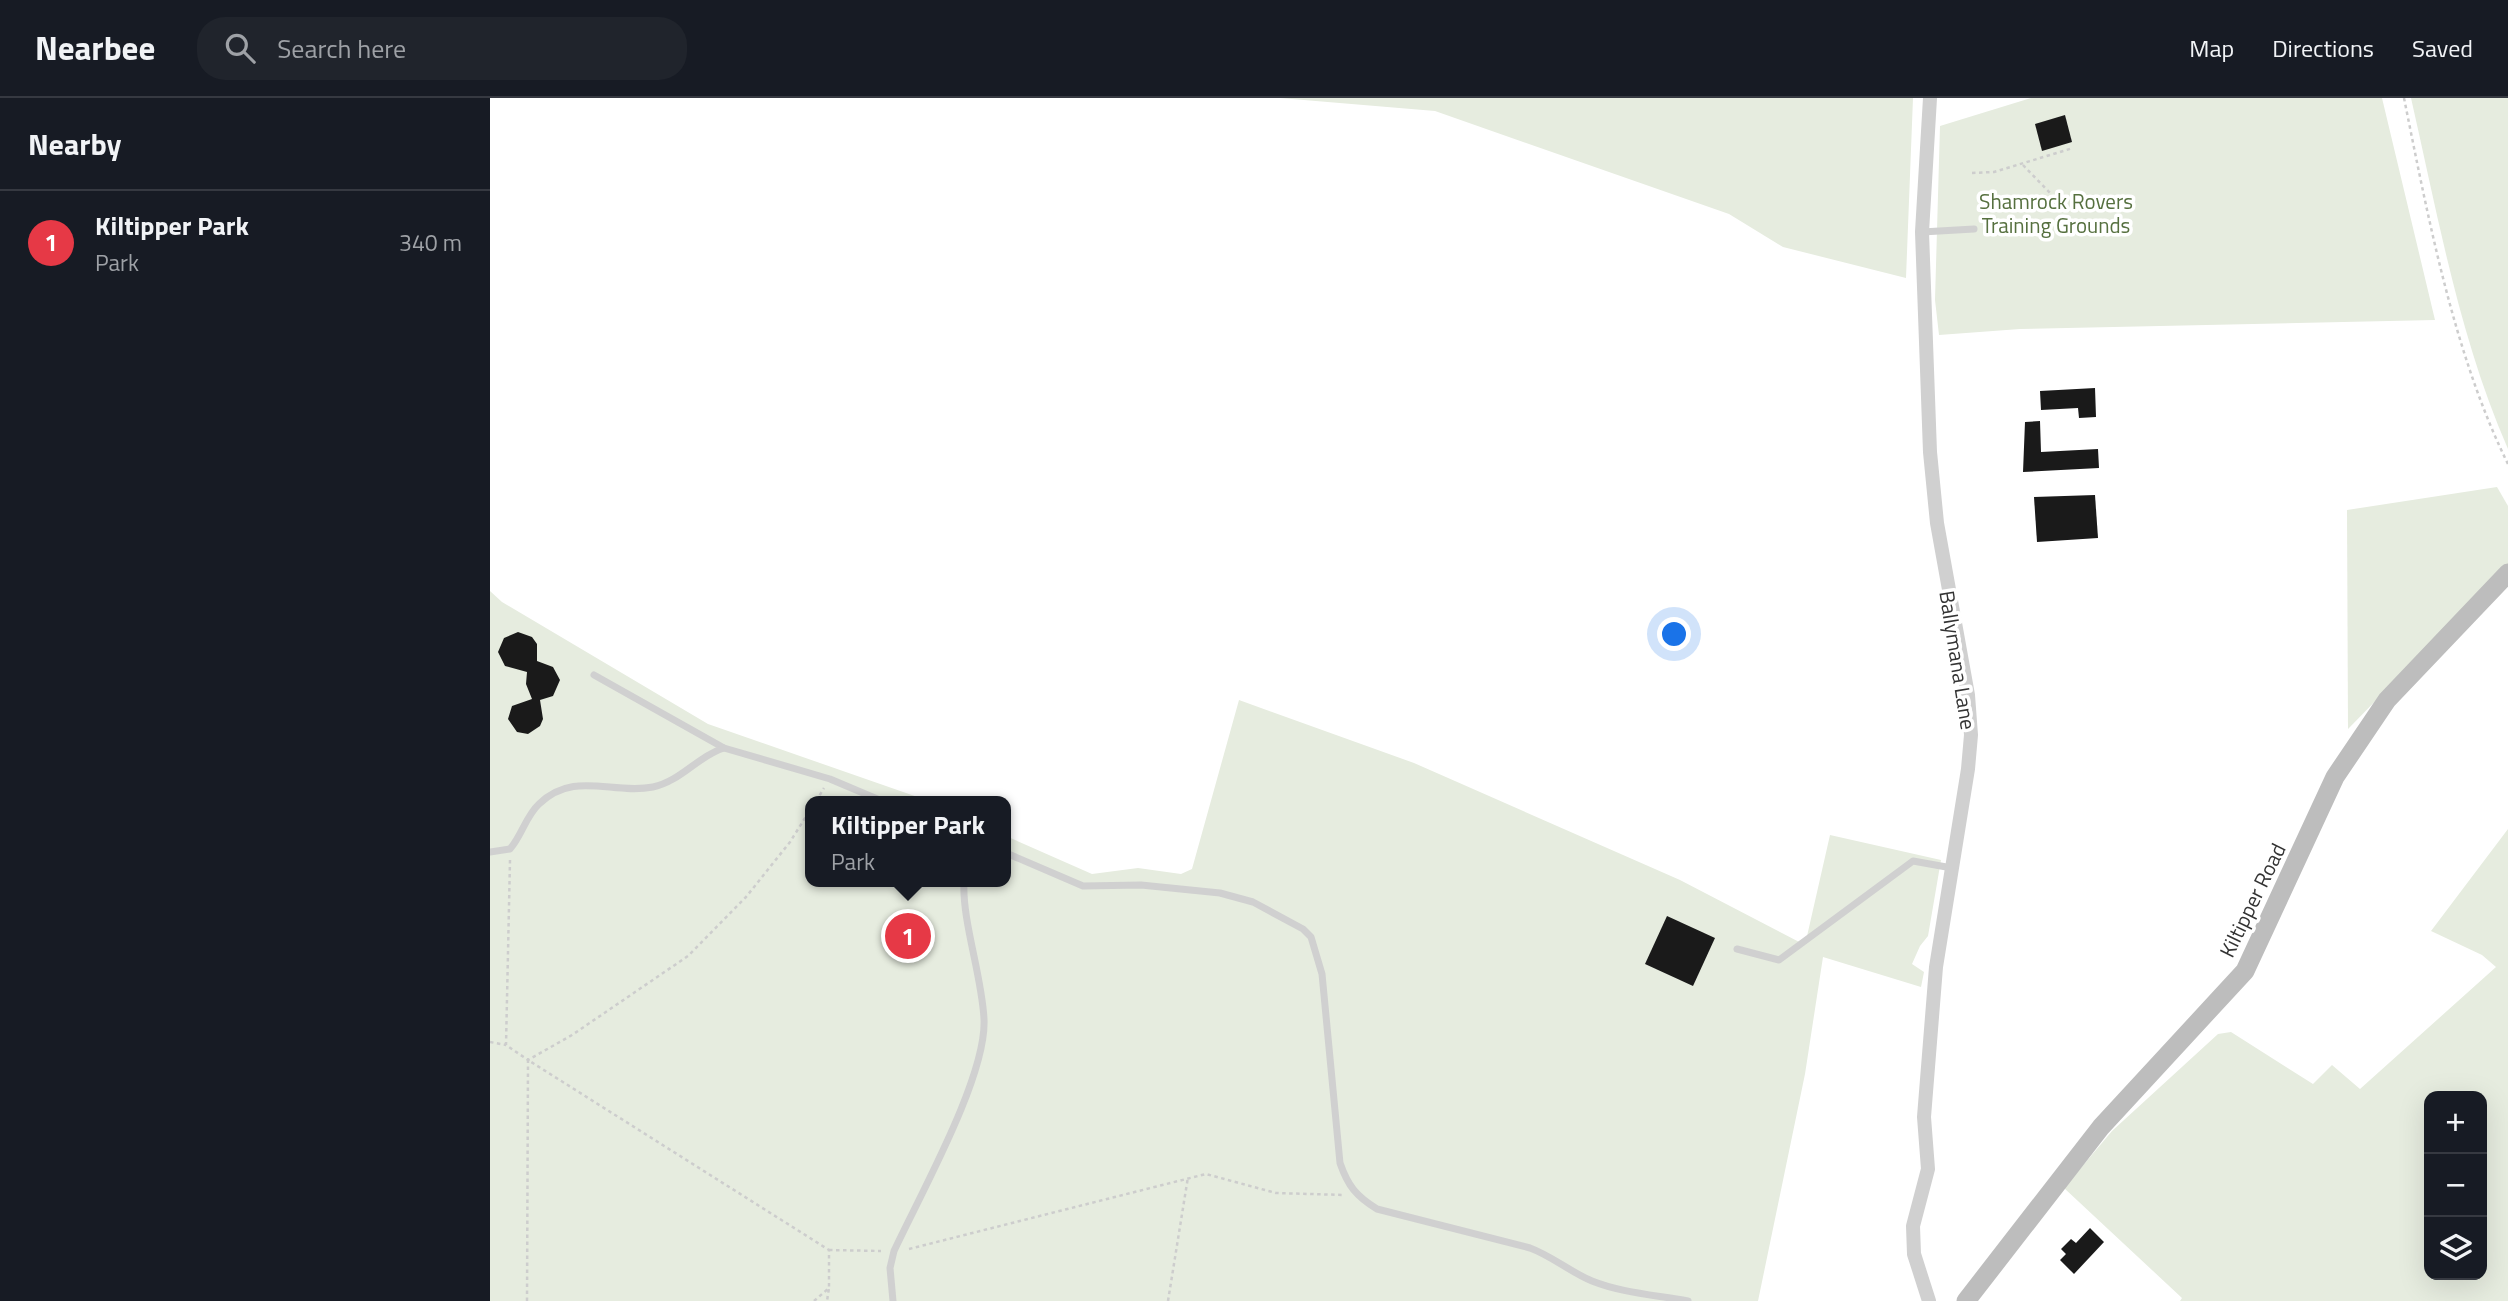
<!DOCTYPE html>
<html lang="en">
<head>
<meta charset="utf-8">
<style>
	body { margin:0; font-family:"Titillium Web",sans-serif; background:#20242c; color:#f1f3f6 }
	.controls { position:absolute; right:21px; bottom:21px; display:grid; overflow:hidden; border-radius:14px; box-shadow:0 7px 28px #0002 }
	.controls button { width:63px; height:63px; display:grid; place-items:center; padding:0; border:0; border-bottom:2px solid #363941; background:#171b24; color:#f1f3f6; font:35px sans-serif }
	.you { position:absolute; left:1185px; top:537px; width:24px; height:24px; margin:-18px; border:5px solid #fff; border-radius:50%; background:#1a73e8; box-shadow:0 0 0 10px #1a73e833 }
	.badge { display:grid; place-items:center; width:46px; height:46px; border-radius:50%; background:#e63946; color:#fff; font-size:23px; font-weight:700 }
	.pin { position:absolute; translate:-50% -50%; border:4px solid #fff; box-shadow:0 2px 7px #0006 }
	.popup { position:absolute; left:315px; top:698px; width:206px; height:91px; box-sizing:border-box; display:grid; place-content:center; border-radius:14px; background:#171b24; filter:drop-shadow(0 2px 5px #0005); font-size:23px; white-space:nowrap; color:#9ea1a6 }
	.popup b { font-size:26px; color:#f1f3f6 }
	.popup::after { content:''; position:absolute; left:50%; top:100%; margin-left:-14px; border:14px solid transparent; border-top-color:#171b24 }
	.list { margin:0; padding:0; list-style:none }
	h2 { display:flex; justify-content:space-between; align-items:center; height:91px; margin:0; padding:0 28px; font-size:30px }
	h2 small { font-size:23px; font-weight:400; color:#9ea1a6 }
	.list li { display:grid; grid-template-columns:46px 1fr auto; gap:21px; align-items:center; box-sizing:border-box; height:105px; padding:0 28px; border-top:2px solid #363941 }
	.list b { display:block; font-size:26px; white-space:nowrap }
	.list p { margin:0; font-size:23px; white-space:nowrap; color:#9ea1a6 }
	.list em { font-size:23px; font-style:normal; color:#9ea1a6 }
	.icon { flex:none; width:38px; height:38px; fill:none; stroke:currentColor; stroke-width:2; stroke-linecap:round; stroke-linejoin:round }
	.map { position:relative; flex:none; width:2018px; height:1203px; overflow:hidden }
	header { display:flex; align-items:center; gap:42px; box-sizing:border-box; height:98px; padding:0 35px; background:#171b24; border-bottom:2px solid #363941 }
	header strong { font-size:33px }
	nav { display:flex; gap:38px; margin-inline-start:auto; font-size:24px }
	.search { width:490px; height:63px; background:#20242c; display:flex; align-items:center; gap:18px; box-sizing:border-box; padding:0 24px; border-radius:28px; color:#9ea1a6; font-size:26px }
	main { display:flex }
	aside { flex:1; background:#171b24 }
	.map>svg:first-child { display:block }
	.green { fill:#e6ecdf; fill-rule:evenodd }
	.building { fill:#1a1a1a }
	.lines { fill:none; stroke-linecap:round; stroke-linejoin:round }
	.path { stroke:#cdcdcd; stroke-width:2.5; stroke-dasharray:3.5 3.5; stroke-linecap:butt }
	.lane { stroke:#d0d0d0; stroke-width:7 }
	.street { stroke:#d0d0d0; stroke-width:14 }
	.secondary { stroke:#bdbdbd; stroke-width:19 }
	.labels { text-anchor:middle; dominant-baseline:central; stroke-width:7; stroke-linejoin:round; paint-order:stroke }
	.park-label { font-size:21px; fill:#56703f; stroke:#fff }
	.street-label { font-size:21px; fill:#333; stroke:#fff }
</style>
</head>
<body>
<header>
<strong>Nearbee</strong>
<div class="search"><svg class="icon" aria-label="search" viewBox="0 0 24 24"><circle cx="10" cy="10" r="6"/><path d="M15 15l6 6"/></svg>Search here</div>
<nav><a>Map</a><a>Directions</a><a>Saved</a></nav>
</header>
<main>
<aside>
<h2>Nearby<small></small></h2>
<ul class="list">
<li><span class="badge">1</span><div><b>Kiltipper Park</b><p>Park</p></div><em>340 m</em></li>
</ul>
</aside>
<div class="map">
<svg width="2018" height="1203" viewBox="0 0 2018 1203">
	<rect width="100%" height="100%" fill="#fff"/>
	<!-- green -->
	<g class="green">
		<polygon points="790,0 1423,0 1416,180 1293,149 1239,116 945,13"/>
		<polygon points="1541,0 1892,0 1945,222 1530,231 1449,237 1445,202 1450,28"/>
		<path d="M1921,0H2018V351C1969,239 1948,118 1921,0Z"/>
		<polygon points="2007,389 2018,408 2018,467 1858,631 1857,412"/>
		<polygon points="0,493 12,504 218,626 439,703 320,703 320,784 516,784 516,738 602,776 648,770 691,776 702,771 749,602 924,665 1190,782 1315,847 1340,737 1451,762 1438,838 1430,848 1422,866 1434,874 1431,889 1333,859 1315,976 1268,1203 0,1203"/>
		<path d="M2018,731V1203H1690L1692,1200L1574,1090L1622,1033L1728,936L1741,934L1823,986L1842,967L1870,991L2006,869L1992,857L1941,833ZM1939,998H1992V1177H1939Z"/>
	</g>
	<!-- building -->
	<g class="building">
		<polygon points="1575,17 1582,44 1552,53 1545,26"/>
		<polygon points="1605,290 1606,319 1589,320 1588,310 1551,312 1550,293"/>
		<polygon points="1550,323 1551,354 1608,351 1609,370 1533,374 1535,324"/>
		<polygon points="1605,397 1608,440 1547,444 1544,399"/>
		<polygon points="28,534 42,539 47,546 47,563 63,569 70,582 63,598 50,602 53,621 50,628 38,636 27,634 18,621 22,608 42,601 36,586 37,574 15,568 8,554 14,540"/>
		<polygon points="1177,818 1225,840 1203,888 1155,866"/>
		<polygon points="1600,1130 1614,1144 1584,1176 1570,1162 1576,1156 1571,1151 1581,1141 1586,1145"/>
	</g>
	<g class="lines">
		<!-- path -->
		<g class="path">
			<path d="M1914,0C1938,119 1964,257 2018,366"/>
			<polyline points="1533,67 1560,95"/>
			<polyline points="1482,75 1504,74 1583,50"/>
			<polyline points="326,703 334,690"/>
			<polyline points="20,762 16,947 38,962 82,937 198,858 256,799 300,744 320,712"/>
			<polyline points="0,944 16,947"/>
			<polyline points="419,1151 716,1076 786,1095 855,1097"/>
			<polyline points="339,1152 391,1153"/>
			<polyline points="37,1203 38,962 339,1152 339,1190"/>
			<polyline points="324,1203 339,1190 337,1203"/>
			<polyline points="678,1203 698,1079"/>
		</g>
		<!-- lane -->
		<g class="lane">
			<polyline points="1432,134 1484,131"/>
			<polyline points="104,577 234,650 340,681 392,703"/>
			<path d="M0,754L20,751C32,737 36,718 49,706C84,672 122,697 163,689C191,683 208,658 234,650"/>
			<path d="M516,755L593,788L651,787L730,795L763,804L813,831L821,839L832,876L850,1065C858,1088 866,1098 887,1111L1040,1150C1062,1158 1080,1174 1102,1183C1132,1195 1166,1197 1198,1203"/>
			<polyline points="1247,851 1289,862 1423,763 1462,770"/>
			<path d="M403,1203L400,1170L404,1153C430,1097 497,978 494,921C492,878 472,823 474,784"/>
		</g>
		<!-- street -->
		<polyline class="street" points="1439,1203 1424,1156 1423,1128 1438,1071 1434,1019 1446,869 1478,671 1481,637 1478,597 1447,425 1440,354 1432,134 1440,0"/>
		<!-- secondary -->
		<polyline class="secondary" points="1476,1203 1611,1029 1755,873 1845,679 1897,602 2018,475"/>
	</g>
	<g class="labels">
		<!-- park labels -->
		<g class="park-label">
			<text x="1566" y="103">Shamrock Rovers<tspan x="1566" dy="24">Training Grounds</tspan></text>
		</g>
		<!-- street labels -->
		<g class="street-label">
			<text transform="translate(1468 562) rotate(81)">Ballymana Lane</text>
			<text transform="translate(1762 802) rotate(-64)">Kiltipper Road</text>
		</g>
	</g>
</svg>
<div class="controls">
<button>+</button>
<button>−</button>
<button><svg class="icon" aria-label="layers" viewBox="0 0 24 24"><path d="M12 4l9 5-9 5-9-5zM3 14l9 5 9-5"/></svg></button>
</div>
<div class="you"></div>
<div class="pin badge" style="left:418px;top:838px">1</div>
<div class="popup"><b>Kiltipper Park</b>Park</div>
</div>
</main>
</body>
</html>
